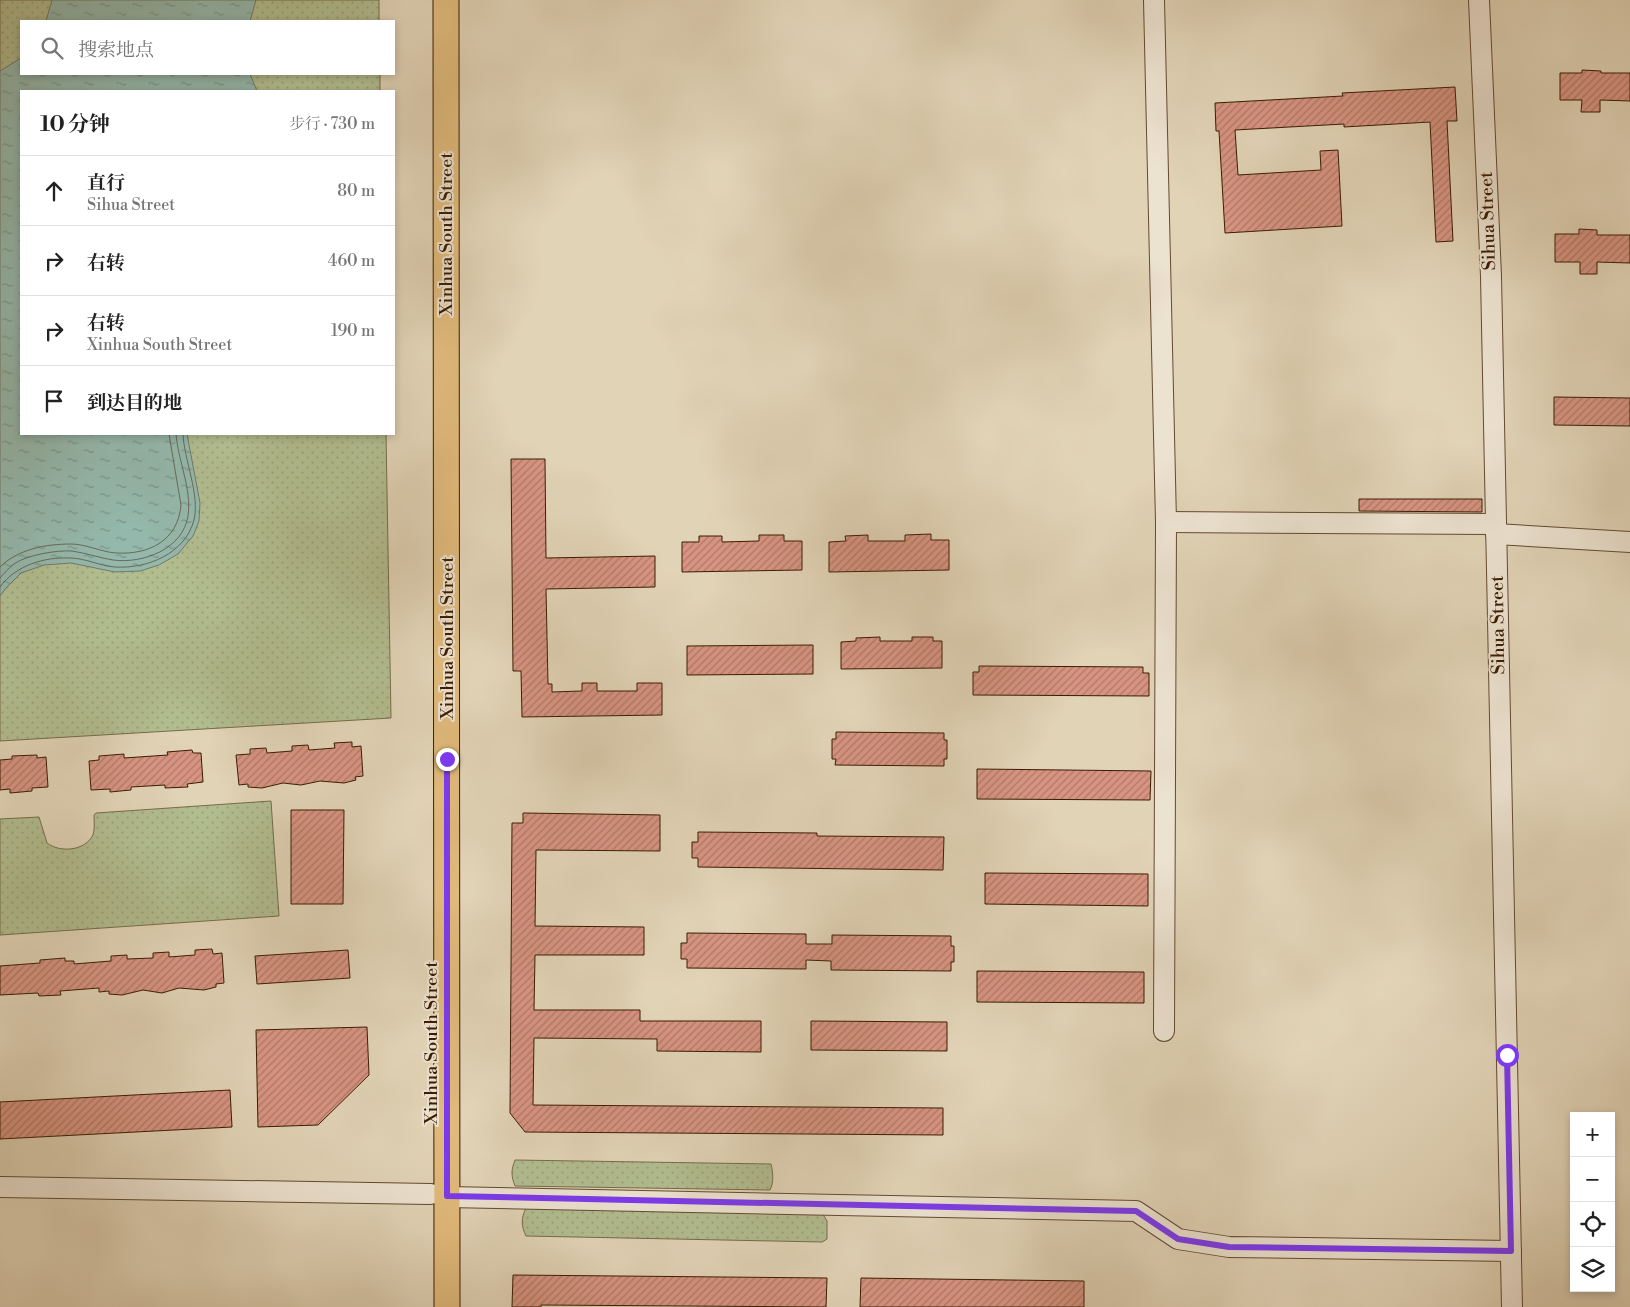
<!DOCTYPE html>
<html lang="zh">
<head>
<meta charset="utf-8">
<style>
	body { margin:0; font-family:"Libre Bodoni","Noto Serif SC",serif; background:#f6f6f6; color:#222 }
	.controls { position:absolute; right:15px; bottom:15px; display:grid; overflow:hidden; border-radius:0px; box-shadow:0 2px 8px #0003 }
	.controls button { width:45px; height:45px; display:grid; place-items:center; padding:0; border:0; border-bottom:1px solid #e0e0e0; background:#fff; color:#222; font:25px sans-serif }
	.stop { position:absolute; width:15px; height:15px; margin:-11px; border:4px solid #7c3aed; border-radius:50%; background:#fff }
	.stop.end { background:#7c3aed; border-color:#fff; box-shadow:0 1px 5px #0008 }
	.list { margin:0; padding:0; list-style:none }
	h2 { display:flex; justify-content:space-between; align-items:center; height:65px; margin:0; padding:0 20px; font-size:21px }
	h2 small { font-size:16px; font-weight:400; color:#767676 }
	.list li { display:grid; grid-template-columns:32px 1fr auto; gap:15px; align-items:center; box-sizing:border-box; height:70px; padding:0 20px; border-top:1px solid #e0e0e0 }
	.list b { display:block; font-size:19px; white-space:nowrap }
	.list p { margin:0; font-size:16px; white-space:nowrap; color:#767676 }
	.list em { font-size:16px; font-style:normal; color:#767676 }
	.icon { flex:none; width:28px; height:28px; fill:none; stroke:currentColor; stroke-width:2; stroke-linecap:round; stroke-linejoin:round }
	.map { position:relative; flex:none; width:1630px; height:1307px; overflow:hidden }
	.search { position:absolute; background:#fff; box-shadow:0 2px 8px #0003; left:20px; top:20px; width:375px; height:55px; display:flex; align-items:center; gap:12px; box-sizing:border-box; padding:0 18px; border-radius:0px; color:#767676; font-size:19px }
	.panel { position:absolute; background:#fff; box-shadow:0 2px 8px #0003; left:20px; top:90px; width:375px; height:345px; border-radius:0px }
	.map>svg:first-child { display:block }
	.grass { fill:url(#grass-dots); stroke:#766c49 }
	.water { fill:url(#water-ripples); stroke:#707a68 }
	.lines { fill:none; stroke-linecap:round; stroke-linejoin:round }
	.shore { stroke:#676a58; stroke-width:1 }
	.building { fill:url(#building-hatch); stroke:#3a1c03 }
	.minor-casing { stroke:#644a30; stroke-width:22 }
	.major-casing { stroke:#3a1c03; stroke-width:27 }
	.minor { stroke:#ece2d0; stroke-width:20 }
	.major { stroke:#e0ba7b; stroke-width:25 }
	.route { stroke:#7c3aed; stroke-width:6 }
	.labels { text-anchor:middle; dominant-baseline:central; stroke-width:4; stroke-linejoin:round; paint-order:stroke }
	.street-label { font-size:18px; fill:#3a1c03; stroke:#ece2d0 }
</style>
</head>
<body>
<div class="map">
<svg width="1630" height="1307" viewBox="0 0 1630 1307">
	<defs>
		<pattern id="grass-dots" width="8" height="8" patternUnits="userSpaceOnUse" patternTransform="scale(1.25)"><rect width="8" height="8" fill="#b1bc8f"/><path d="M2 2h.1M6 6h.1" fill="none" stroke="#99a17a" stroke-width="1.8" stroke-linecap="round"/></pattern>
		<pattern id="water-ripples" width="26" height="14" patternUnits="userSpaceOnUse" patternTransform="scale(1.25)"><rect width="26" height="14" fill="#94b8ac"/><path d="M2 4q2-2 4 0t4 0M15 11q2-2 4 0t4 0" fill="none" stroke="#7a958a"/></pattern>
		<pattern id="building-hatch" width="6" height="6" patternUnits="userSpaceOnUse" patternTransform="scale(1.25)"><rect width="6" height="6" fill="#d89482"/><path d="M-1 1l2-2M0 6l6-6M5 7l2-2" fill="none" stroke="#b07868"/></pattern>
	</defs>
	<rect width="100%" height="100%" fill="#e1d3b6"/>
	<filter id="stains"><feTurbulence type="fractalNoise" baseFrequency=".004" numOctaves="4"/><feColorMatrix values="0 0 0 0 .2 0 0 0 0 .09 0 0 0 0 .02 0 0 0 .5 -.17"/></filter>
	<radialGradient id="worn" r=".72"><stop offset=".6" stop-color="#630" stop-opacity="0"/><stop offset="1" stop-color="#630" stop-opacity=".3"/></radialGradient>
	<!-- grass -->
	<g class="grass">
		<polygon points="0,0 379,0 379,21 21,21 21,74 380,74 380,91 21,91 21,434 386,434 391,718 0,741"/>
		<path d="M271,801L279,916L0,935V819L39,817L47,843C60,853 85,851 93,835C95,829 94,821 94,815L96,813Z"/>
		<path d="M515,1160L771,1164C773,1173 774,1182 770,1190L515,1186C511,1176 511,1170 515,1160Z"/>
		<path d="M526,1208L822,1213L827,1221V1239L822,1242L526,1236C521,1226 521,1218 526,1208Z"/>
	</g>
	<!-- water -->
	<g class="water">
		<polygon points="52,0 256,0 250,21 46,21"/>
		<polygon points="21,58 21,74 250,74 257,91 21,91 21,434 187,434 200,503 199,521 193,536 178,554 159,565 140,571 115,572 71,563 44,565 21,573 6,588 0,596 0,71"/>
	</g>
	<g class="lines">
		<!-- shore -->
		<g class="shore">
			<path d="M0,567C18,549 46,544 71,544C86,544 101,552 116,553C150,555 178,540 181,505L169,434"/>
			<path d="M0,578C4,573 9,568 14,564C26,555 57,550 72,551C86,553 100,558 113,560C143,564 183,549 188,516C192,489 178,461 176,434"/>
			<path d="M0,587C16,565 44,557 70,558C85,558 100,566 115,567C147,569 185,554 194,520C200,494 184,460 183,434"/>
		</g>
	</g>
	<!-- building -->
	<g class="building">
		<polygon points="1582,70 1601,71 1601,73 1630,73 1630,101 1600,100 1600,112 1581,112 1582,100 1560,100 1560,73 1582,73"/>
		<polygon points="1455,87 1457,121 1447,121 1453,241 1436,242 1430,122 1344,127 1344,124 1235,130 1238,175 1321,170 1320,151 1338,150 1342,226 1225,233 1219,131 1216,131 1215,103 1343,96 1342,93"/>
		<polygon points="1579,229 1597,230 1597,235 1630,235 1630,263 1597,262 1597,274 1580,274 1580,262 1555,262 1555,234 1579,234"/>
		<polygon points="1554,397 1630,398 1630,426 1554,425"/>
		<polygon points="511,459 545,459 546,558 655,556 655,587 546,589 548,684 552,684 552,692 582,691 582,683 597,683 597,691 637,691 637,683 662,683 662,715 522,717 521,671 513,671"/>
		<polygon points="1359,499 1482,499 1482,512 1359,511"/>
		<polygon points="931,534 931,540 949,540 949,570 829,572 829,542 846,541 845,536 868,535 868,541 905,541 905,535"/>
		<polygon points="759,535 784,535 784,541 802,541 802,570 682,572 682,542 699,542 699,536 722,536 722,542 759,541"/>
		<polygon points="880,637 880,641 912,641 912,637 933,637 933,641 942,641 942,668 841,669 841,642 856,641 856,638"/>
		<polygon points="813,645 813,674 687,675 687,646"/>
		<polygon points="979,666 1143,667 1143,673 1149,673 1149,696 973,695 973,672 979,672"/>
		<polygon points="836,732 944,733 944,740 947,740 947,759 944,759 944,766 835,765 836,759 832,759 832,739 836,739"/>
		<polygon points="352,742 352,747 361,746 363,776 355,777 356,780 344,783 320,781 301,785 283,783 262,788 248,787 248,784 239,785 236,755 250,754 250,749 266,748 267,753 292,751 292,746 308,745 309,750 335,748 334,743"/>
		<polygon points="192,750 193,753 201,753 203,782 187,784 188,787 165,788 165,785 131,787 131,790 110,792 110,789 91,790 89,761 99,760 99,756 124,754 124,758 168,755 167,752"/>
		<polygon points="37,755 37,758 46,757 48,787 32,788 32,791 10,793 10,789 0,790 0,760 12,759 12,756"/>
		<polygon points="977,769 1151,771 1150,800 977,799"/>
		<polygon points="291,810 344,810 343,904 291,904"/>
		<polygon points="523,813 660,815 660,851 536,850 535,926 644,927 644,955 535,955 534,1010 640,1010 640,1021 761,1021 761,1052 657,1051 657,1039 534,1038 533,1105 943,1108 943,1135 525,1132 510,1113 512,823 523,823"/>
		<polygon points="698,832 817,833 817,836 944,837 943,870 698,867 698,858 692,858 692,842 698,842"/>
		<polygon points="985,873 1148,874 1148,906 985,904"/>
		<polygon points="687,933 806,934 806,944 832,944 832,935 951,936 951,946 954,946 954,962 951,962 951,971 831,970 831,961 806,960 806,969 687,968 687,959 681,959 681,943 687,943"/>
		<polygon points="212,949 213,954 222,953 224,983 216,984 216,987 204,990 179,988 162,993 143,990 122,995 109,994 109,991 99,992 99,988 60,991 61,995 39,996 38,993 0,995 0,966 40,963 40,960 65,958 65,961 74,961 74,964 111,961 111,956 127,955 127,959 153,958 153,953 169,952 169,957 195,955 195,950"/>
		<polygon points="348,950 350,978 257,984 255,956"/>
		<polygon points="977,971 1144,972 1144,1003 977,1002"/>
		<polygon points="811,1021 947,1022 947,1051 811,1050"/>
		<polygon points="367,1027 369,1075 318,1125 258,1127 256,1030"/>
		<polygon points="230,1090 232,1127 0,1139 0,1102"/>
		<polygon points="513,1275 827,1278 826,1307 541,1305 541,1307 512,1307"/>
		<polygon points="861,1278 1084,1281 1084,1307 860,1307"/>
	</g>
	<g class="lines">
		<defs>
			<g id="minor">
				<polyline points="1154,0 1166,522 1164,1031"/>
				<polyline points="1479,0 1491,276 1512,1307"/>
				<polyline points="1166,522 1496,524"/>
				<polyline points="1496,534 1630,542"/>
				<polyline points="0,1187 431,1194"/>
				<polyline points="447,1197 1136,1211 1178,1239 1229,1247 1511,1251"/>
			</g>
			<polyline id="major" points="446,0 447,1307"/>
		</defs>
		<!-- minor casing -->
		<use href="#minor" class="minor-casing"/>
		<!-- major casing -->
		<use href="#major" class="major-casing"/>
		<!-- minor -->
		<use href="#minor" class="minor"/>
		<!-- major -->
		<use href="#major" class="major"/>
	</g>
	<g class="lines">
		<!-- route -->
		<polyline class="route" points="447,759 447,1196 1136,1211 1178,1239 1229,1247 1511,1251 1507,1055"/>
	</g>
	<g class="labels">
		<!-- street labels -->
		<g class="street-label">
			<text transform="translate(1488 221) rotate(-92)">Sihua Street</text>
			<text transform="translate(446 234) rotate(-90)">Xinhua South Street</text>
			<text transform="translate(1498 625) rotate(-91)">Sihua Street</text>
			<text transform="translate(447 638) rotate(-90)">Xinhua South Street</text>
			<text transform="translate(431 1043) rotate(-90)">Xinhua South Street</text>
		</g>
	</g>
	<rect width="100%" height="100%" filter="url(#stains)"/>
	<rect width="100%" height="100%" fill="url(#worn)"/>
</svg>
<div class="controls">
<button>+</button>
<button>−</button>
<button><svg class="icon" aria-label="locate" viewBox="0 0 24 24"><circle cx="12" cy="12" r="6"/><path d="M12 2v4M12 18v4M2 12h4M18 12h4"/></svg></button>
<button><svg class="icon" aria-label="layers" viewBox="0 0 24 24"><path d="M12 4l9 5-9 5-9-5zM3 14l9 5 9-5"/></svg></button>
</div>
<div class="stop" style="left:1507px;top:1055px"></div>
<div class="stop end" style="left:447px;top:759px"></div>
<div class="search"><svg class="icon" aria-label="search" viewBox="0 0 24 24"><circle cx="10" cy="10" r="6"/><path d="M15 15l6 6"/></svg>搜索地点</div>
<section class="panel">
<h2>10 分钟<small>步行 · 730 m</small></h2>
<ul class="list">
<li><svg class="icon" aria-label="ahead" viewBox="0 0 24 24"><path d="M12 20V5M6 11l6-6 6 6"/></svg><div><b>直行</b><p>Sihua Street</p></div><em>80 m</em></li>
<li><svg class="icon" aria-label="right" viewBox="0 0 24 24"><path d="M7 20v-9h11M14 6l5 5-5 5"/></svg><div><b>右转</b></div><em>460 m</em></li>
<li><svg class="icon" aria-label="right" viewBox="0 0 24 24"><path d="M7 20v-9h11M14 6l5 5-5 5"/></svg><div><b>右转</b><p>Xinhua South Street</p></div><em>190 m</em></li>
<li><svg class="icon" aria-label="arrive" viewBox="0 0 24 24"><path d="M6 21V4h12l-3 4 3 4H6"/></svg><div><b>到达目的地</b></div></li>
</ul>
</section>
</div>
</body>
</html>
